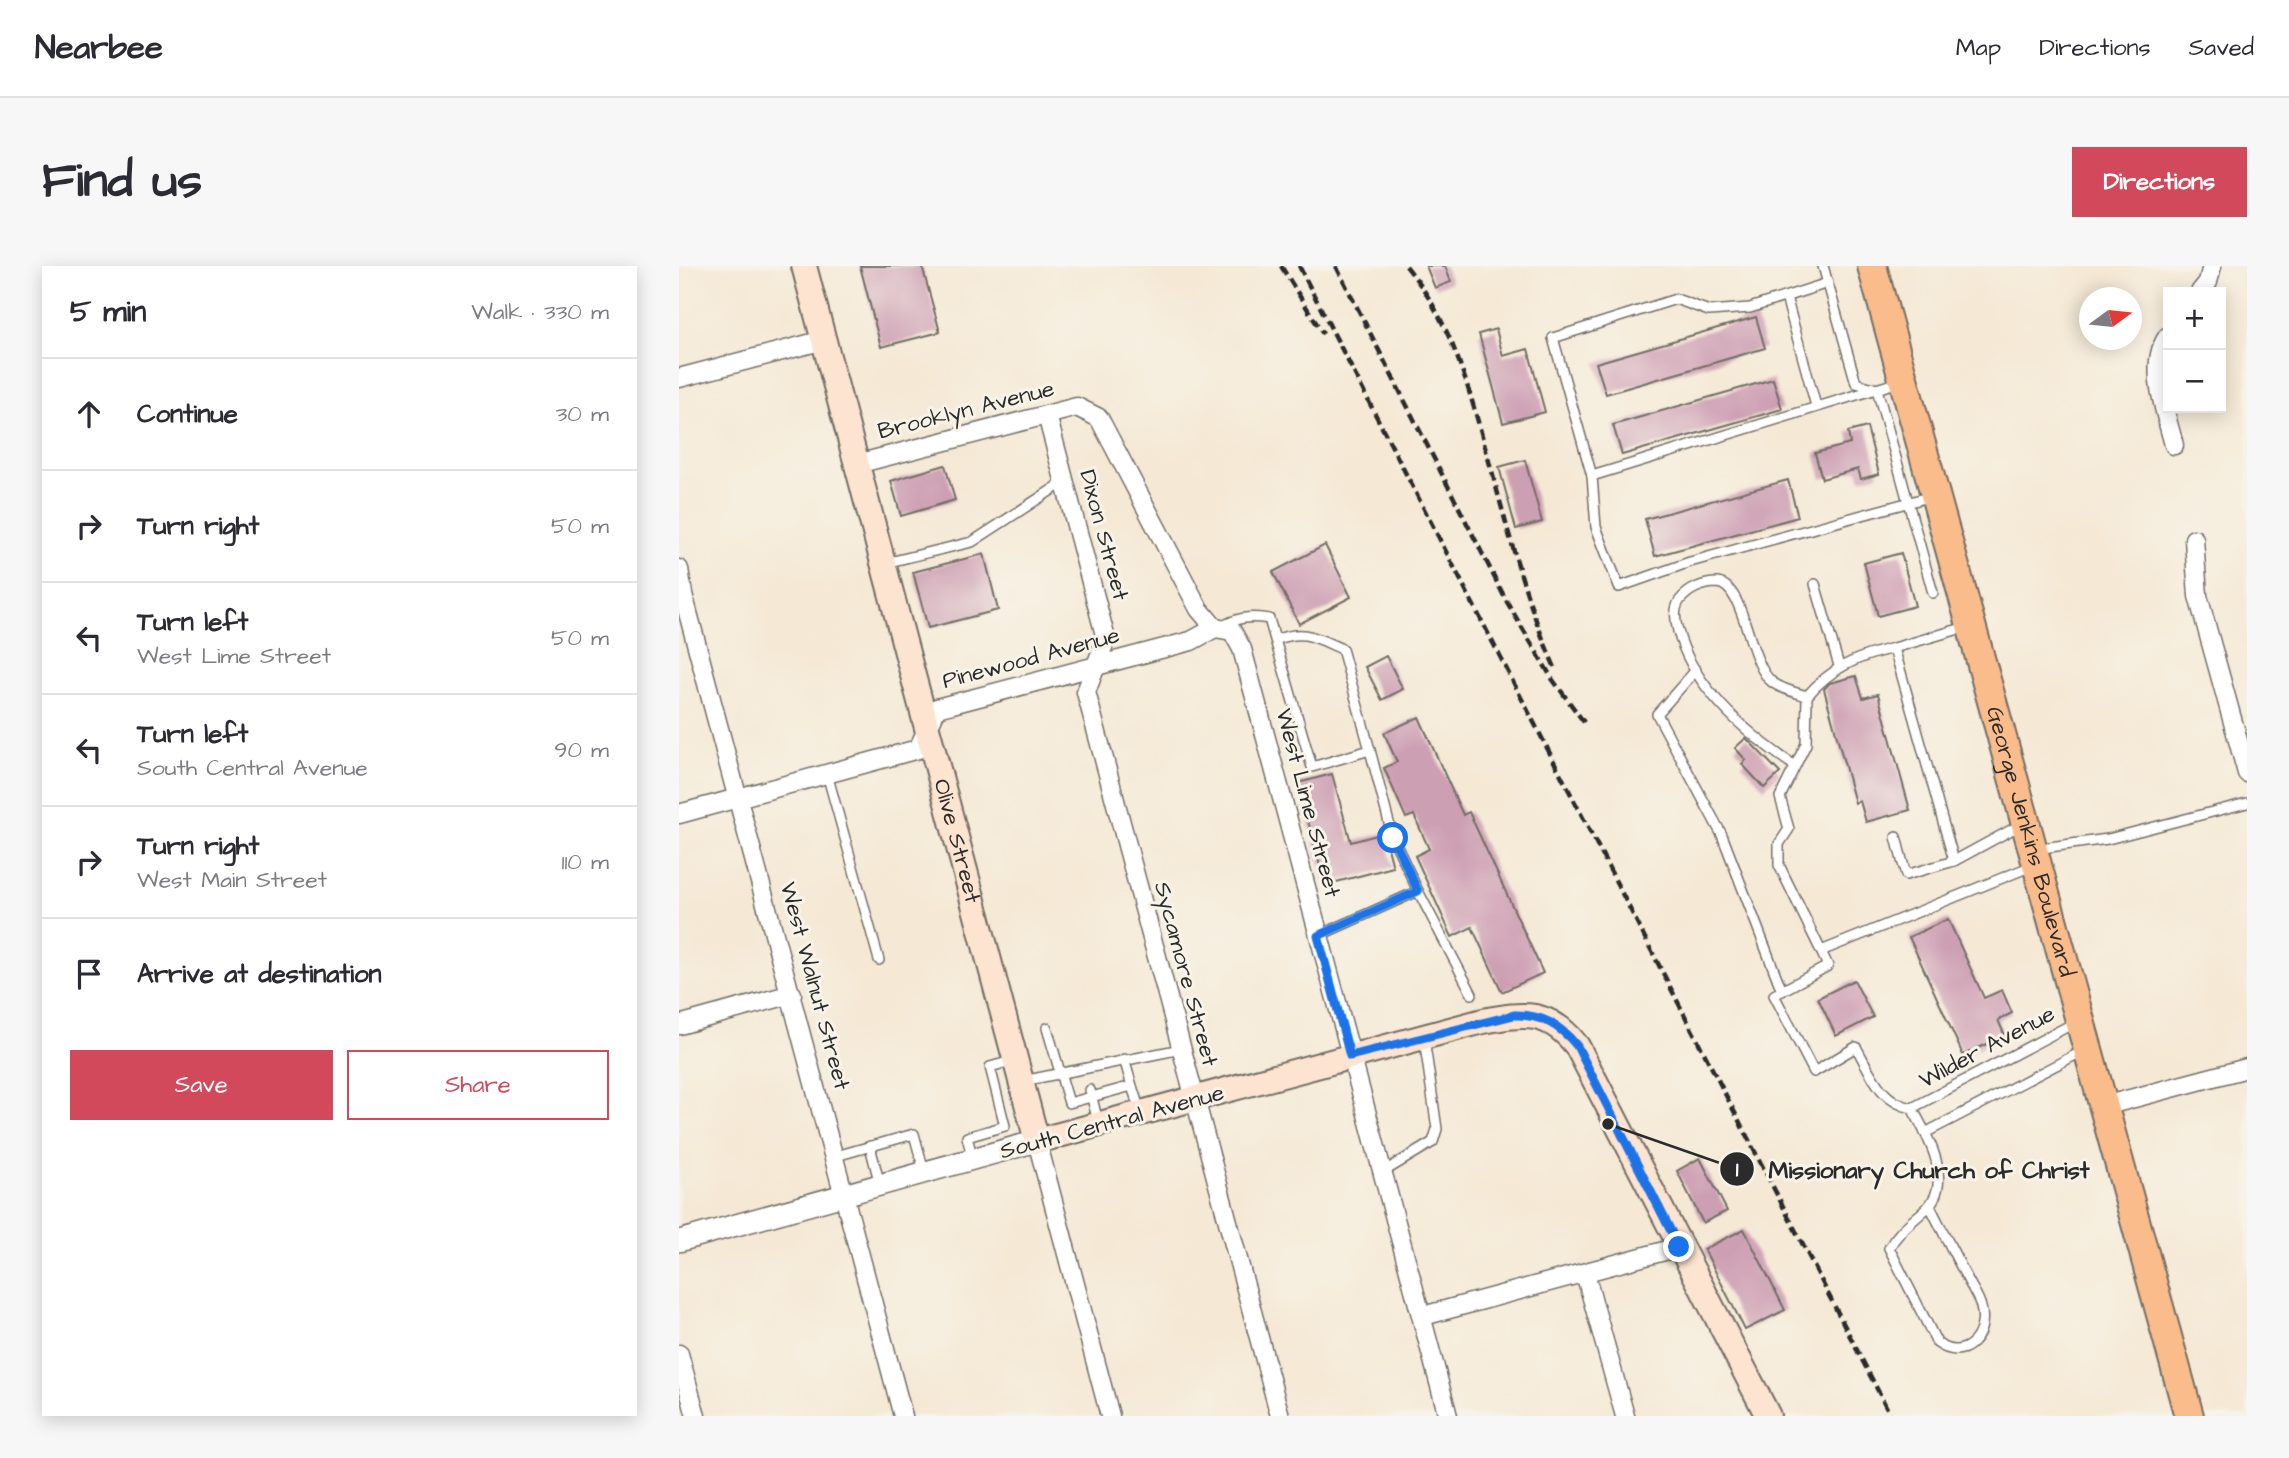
<!DOCTYPE html>
<html lang="en">
<head>
<meta charset="utf-8">
<style>
	body { margin:0; font-family:"Architects Daughter",sans-serif; background:#f7f7f7; color:#2b2b33 }
	.controls { position:absolute; right:21px; top:21px; display:grid; overflow:hidden; border-radius:0px; box-shadow:0 4px 18px #0003 }
	.controls button { width:63px; height:63px; display:grid; place-items:center; padding:0; border:0; border-bottom:2px solid #e1e1e2; background:#fff; color:#2b2b33; font:35px sans-serif }
	.compass { position:absolute; left:1400px; top:21px; width:63px; height:63px; border-radius:50%; background:#fff; box-shadow:0 4px 18px #0003; rotate:75deg }
	.stop { position:absolute; width:21px; height:21px; margin:-16px; border:5px solid #1a73e8; border-radius:50%; background:#fff }
	.stop.end { background:#1a73e8; border-color:#fff; box-shadow:0 2px 7px #0008 }
	.list { margin:0; padding:0; list-style:none }
	h2 { display:flex; justify-content:space-between; align-items:center; height:91px; margin:0; padding:0 28px; font-size:30px }
	h2 small { font-size:23px; font-weight:400; color:#7c7c81 }
	.list li { display:grid; grid-template-columns:46px 1fr auto; gap:21px; align-items:center; box-sizing:border-box; height:112px; padding:0 28px; border-top:2px solid #e1e1e2 }
	.list b { display:block; font-size:26px; white-space:nowrap }
	.list p { margin:0; font-size:23px; white-space:nowrap; color:#7c7c81 }
	.list em { font-size:23px; font-style:normal; color:#7c7c81 }
	.actions { display:flex; gap:14px; padding:21px 28px }
	.actions a { flex:1; padding:16px 0; border:2px solid #d1495b; border-radius:0px; text-align:center; font-size:24px; color:#d1495b }
	.actions .main { background:#d1495b; color:#fff }
	.icon { flex:none; width:38px; height:38px; fill:none; stroke:currentColor; stroke-width:2; stroke-linecap:round; stroke-linejoin:round }
	.map { position:relative; flex:none; width:1568px; height:1150px; overflow:hidden; border-radius:0px }
	header { display:flex; align-items:center; gap:42px; box-sizing:border-box; height:98px; padding:0 35px; background:#fff; border-bottom:2px solid #e1e1e2 }
	header strong { font-size:33px }
	nav { display:flex; gap:38px; margin-inline-start:auto; font-size:24px }
	.intro { display:flex; align-items:center; justify-content:space-between; box-sizing:border-box; height:168px; padding:0 42px }
	h1 { margin:0; font-size:49px }
	.button { padding:18px 32px; border-radius:0px; background:#d1495b; color:#fff; font-size:24px; font-weight:700 }
	main { display:flex; gap:42px; padding:0 42px }
	aside { flex:1; background:#fff; border-radius:0px; box-shadow:0 4px 18px #0003 }
	.map>svg:first-child { display:block }
	.building { fill:#cd9fb3 }
	.lines { fill:none; stroke-linecap:round; stroke-linejoin:round }
	.service-casing { stroke:#726e66; stroke-width:12 }
	.minor-casing { stroke:#726e66; stroke-width:21 }
	.tertiary-casing { stroke:#726e66; stroke-width:24 }
	.secondary-casing { stroke:#726e66; stroke-width:28 }
	.primary-casing { stroke:#726e66; stroke-width:32 }
	.service { stroke:#fff; stroke-width:9 }
	.minor { stroke:#fff; stroke-width:18 }
	.tertiary { stroke:#fff; stroke-width:21 }
	.secondary { stroke:#fde4d1; stroke-width:24 }
	.primary { stroke:#fabc8b; stroke-width:28 }
	.rail { stroke:#2b2b2b; stroke-width:4.5; stroke-dasharray:10 5; stroke-linecap:butt }
	.route { stroke:#1a73e8; stroke-width:9 }
	.labels { text-anchor:middle; dominant-baseline:central; stroke-width:6; stroke-linejoin:round; paint-order:stroke }
	.street-label { font-size:23px; fill:#2b2b2b; stroke:#f7f3e8 }
	.leader { fill:none; stroke:#2b2b2b; stroke-width:2.5 }
	.callout-dot { fill:#2b2b2b; stroke:#f7f3e8; stroke-width:2.5 }
	.mark-label { font-size:21px; text-anchor:middle; font-weight:bold; fill:#fff }
	.callout-label { font-size:24px; text-anchor:middle; font-weight:bold; fill:#2b2b2b; stroke:#f7f3e8; stroke-width:6; stroke-linejoin:round; paint-order:stroke }
</style>
</head>
<body>
<header>
<strong>Nearbee</strong>
<nav><a>Map</a><a>Directions</a><a>Saved</a></nav>
</header>
<div class="intro"><h1>Find us</h1><a class="button">Directions</a></div>
<main>
<aside>
<h2>5 min<small>Walk · 330 m</small></h2>
<ul class="list">
<li><svg class="icon" aria-label="ahead" viewBox="0 0 24 24"><path d="M12 20V5M6 11l6-6 6 6"/></svg><div><b>Continue</b></div><em>30 m</em></li>
<li><svg class="icon" aria-label="right" viewBox="0 0 24 24"><path d="M7 20v-9h11M14 6l5 5-5 5"/></svg><div><b>Turn right</b></div><em>50 m</em></li>
<li><svg class="icon" aria-label="left" viewBox="0 0 24 24"><path d="M17 20v-9H6M10 6l-5 5 5 5"/></svg><div><b>Turn left</b><p>West Lime Street</p></div><em>50 m</em></li>
<li><svg class="icon" aria-label="left" viewBox="0 0 24 24"><path d="M17 20v-9H6M10 6l-5 5 5 5"/></svg><div><b>Turn left</b><p>South Central Avenue</p></div><em>90 m</em></li>
<li><svg class="icon" aria-label="right" viewBox="0 0 24 24"><path d="M7 20v-9h11M14 6l5 5-5 5"/></svg><div><b>Turn right</b><p>West Main Street</p></div><em>110 m</em></li>
<li><svg class="icon" aria-label="arrive" viewBox="0 0 24 24"><path d="M6 21V4h12l-3 4 3 4H6"/></svg><div><b>Arrive at destination</b></div></li>
</ul>
<div class="actions"><a class="main">Save</a><a>Share</a></div>
</aside>
<div class="map">
<svg width="1568" height="1150" viewBox="0 0 1568 1150">
	<rect width="100%" height="100%" fill="#f7f3e8"/>
	<filter id="ink" filterUnits="userSpaceOnUse"><feTurbulence type="fractalNoise" baseFrequency=".0143" numOctaves="2"/><feDisplacementMap in="SourceGraphic" scale="14" xChannelSelector="R" yChannelSelector="G"/><feConvolveMatrix kernelMatrix="1 2 1 2 8 2 1 2 1" color-interpolation-filters="sRGB"/></filter>
	<filter id="wash" filterUnits="userSpaceOnUse"><feTurbulence type="fractalNoise" baseFrequency=".00686" numOctaves="4" result="noise"/><feDisplacementMap in="SourceGraphic" scale="28" xChannelSelector="R" yChannelSelector="G"/><feGaussianBlur stdDeviation="1.57" result="paint"/><feColorMatrix in="noise" values="0 0 0 0 0 0 0 0 0 0 0 0 0 0 0 0 0 1.4 0 .05"/><feComposite in="paint" operator="in"/></filter>
	<g filter="url(#wash)">
		<rect width="100%" height="100%" fill="#f5e9d5"/>
		<g id="blocks">
			<!-- building -->
			<g class="building">
				<polygon points="181,0 243,0 261,66 202,81"/>
				<polygon points="747,0 766,0 772,16 756,22"/>
				<polygon points="1077,51 1086,82 927,128 917,97"/>
				<polygon points="817,63 824,90 849,83 866,146 824,157 800,68"/>
				<polygon points="1094,113 1103,143 943,189 934,159"/>
				<polygon points="1188,161 1200,208 1182,213 1179,203 1143,213 1136,187 1171,178 1169,166"/>
				<polygon points="846,194 863,256 837,263 820,201"/>
				<polygon points="266,199 276,234 222,250 212,215"/>
				<polygon points="1109,214 1119,251 976,290 966,253"/>
				<polygon points="646,279 672,331 620,358 594,306"/>
				<polygon points="1222,287 1236,340 1199,350 1185,297"/>
				<polygon points="305,288 319,344 249,362 234,306"/>
				<polygon points="707,390 724,423 703,434 686,401"/>
				<polygon points="1177,410 1184,432 1199,428 1231,544 1187,556 1181,535 1176,537 1145,423 1151,417"/>
				<polygon points="740,451 784,549 790,546 864,707 823,726 793,661 773,671 736,590 750,583 735,549 727,552 705,502 718,496 705,467"/>
				<polygon points="1067,472 1101,507 1085,522 1063,498 1067,494 1056,482"/>
				<polygon points="653,508 672,576 705,567 714,601 646,619 619,517"/>
				<polygon points="1269,653 1305,732 1323,724 1333,747 1319,754 1326,770 1284,789 1230,671"/>
				<polygon points="1175,714 1194,751 1157,770 1139,732"/>
				<polygon points="1021,892 1048,945 1024,957 998,905"/>
				<polygon points="1065,963 1106,1044 1066,1064 1025,983"/>
			</g>
		</g>
	</g>
	<g filter="url(#ink)">
		<use href="#blocks" fill-opacity="0" stroke="#726e66" stroke-width="2"/>
		<g class="lines">
			<defs>
				<g id="service">
					<polyline points="1144,0 1177,117 1198,123 1254,327"/>
					<polyline points="1107,31 1137,140"/>
					<polyline points="1220,116 913,210 917,261 940,321 1011,296 1253,230"/>
					<polyline points="913,210 874,72 997,33 1030,45 1071,42 1149,17"/>
					<polyline points="206,297 293,276 385,216"/>
					<polyline points="1136,318 1160,400"/>
					<path d="M542,361C559,351 570,350 590,353L633,501L691,484L663,383C635,371 626,363 596,374"/>
					<polyline points="1287,361 1215,382 1275,595 1343,558"/>
					<path d="M1215,382C1179,390 1152,402 1128,430L1127,478L1101,531L1110,563L1100,578V599L1142,685L1353,600"/>
					<polyline points="1017,404 978,448 1043,569 1103,725"/>
					<polyline points="691,484 714,572 739,625"/>
					<path d="M1116,500C1068,468 1014,422 999,365C996,355 995,342 1001,334C1010,323 1024,317 1038,317C1066,318 1069,397 1093,416C1102,423 1117,427 1128,430"/>
					<polyline points="148,508 200,694"/>
					<polyline points="1217,571 1227,609 1275,595"/>
					<polyline points="1356,583 1429,573 1568,537"/>
					<polyline points="639,670 739,625 793,728"/>
					<path d="M1142,685L1149,700L1095,729L1135,806L1177,781C1192,807 1201,836 1233,842"/>
					<polyline points="368,762 390,837 453,820 445,793"/>
					<polyline points="344,815 502,783"/>
					<polyline points="453,820 461,845"/>
					<polyline points="411,824 419,856"/>
					<path d="M1233,842C1248,869 1276,915 1247,943C1233,956 1219,965 1210,982L1258,1077C1285,1097 1310,1070 1302,1041C1300,1031 1292,1021 1288,1012C1275,988 1263,964 1251,940"/>
					<polyline points="1233,842 1399,755"/>
					<polyline points="1246,867 1406,784"/>
					<polyline points="191,880 201,919"/>
					<polyline points="157,890 235,868 245,905"/>
					<polyline points="294,893 288,871 326,860 311,801 336,794"/>
					<polyline points="704,906 754,876 758,863 745,772"/>
				</g>
				<g id="minor">
					<polyline points="1521,26 1529,16 1533,0"/>
					<path d="M1489,70C1468,99 1487,147 1495,179"/>
					<polyline points="0,112 145,74"/>
					<polyline points="368,149 427,373 407,426 601,1150"/>
					<polyline points="178,198 398,141 420,152 520,343 536,362"/>
					<polyline points="1515,273 1519,330 1568,507"/>
					<polyline points="0,303 4,328 224,1150"/>
					<polyline points="0,548 239,483 258,442 512,375 536,362 553,365 563,383 769,1150"/>
					<polyline points="0,759 113,728"/>
					<polyline points="1425,840 1568,802"/>
					<polyline points="358,875 431,1150"/>
					<polyline points="906,1007 946,1150"/>
					<polyline points="744,1050 1000,981"/>
					<polyline points="0,1088 17,1150"/>
				</g>
				<polyline id="tertiary" points="0,975 358,875"/>
				<g id="secondary">
					<path id="s1" d="M125,0L358,875L804,755C846,747 870,744 898,780L1089,1150"/>
				</g>
				<g id="primary">
					<path id="s2" d="M1193,0L1510,1150"/>
				</g>
			</defs>
			<!-- service casing -->
			<use href="#service" class="service-casing"/>
			<!-- minor casing -->
			<use href="#minor" class="minor-casing"/>
			<!-- tertiary casing -->
			<use href="#tertiary" class="tertiary-casing"/>
			<!-- secondary casing -->
			<use href="#secondary" class="secondary-casing"/>
			<!-- primary casing -->
			<use href="#primary" class="primary-casing"/>
			<!-- service -->
			<use href="#service" class="service"/>
			<!-- minor -->
			<use href="#minor" class="minor"/>
			<!-- tertiary -->
			<use href="#tertiary" class="tertiary"/>
			<!-- secondary -->
			<use href="#secondary" class="secondary"/>
			<!-- primary -->
			<use href="#primary" class="primary"/>
			<!-- rail -->
			<g class="rail">
				<polyline points="602,0 644,68"/>
				<polyline points="620,0 1212,1150"/>
				<polyline points="657,0 828,336 874,414 907,459"/>
				<path d="M727,0C777,61 792,132 813,206C831,272 849,342 877,404"/>
			</g>
		</g>
	</g>
	<g class="lines" filter="url(#ink)">
		<!-- route -->
		<path class="route" d="M714,572L739,625L639,670L671,790L835,749C862,748 881,759 898,780L1000,981"/>
	</g>
	<g class="labels">
		<!-- street labels -->
		<g class="street-label">
			<text transform="translate(287 144) rotate(-14)">Brooklyn Avenue</text>
			<text transform="translate(425 269) rotate(75)">Dixon Street</text>
			<text transform="translate(352 392) rotate(-15)">Pinewood Avenue</text>
			<text transform="translate(629 537) rotate(75)">West Lime Street</text>
			<text stroke="none"><textPath href="#s1" startOffset="595">Olive Street</textPath></text>
			<text stroke="none"><textPath href="#s2" startOffset="597">George Jenkins Boulevard</textPath></text>
			<text transform="translate(507 708) rotate(75)">Sycamore Street</text>
			<text transform="translate(136 720) rotate(75)">West Walnut Street</text>
			<text transform="translate(1308 781) rotate(-28)">Wilder Avenue</text>
			<text transform="translate(433 856) rotate(-15)">South Central Avenue</text>
		</g>
	</g>
	<!-- callouts -->
	<path class="leader" d="M929 858L1058 903"/>
	<g class="callout-dot">
		<circle cx="929" cy="858" r="7"/>
		<circle cx="1058" cy="903" r="18"/>
	</g>
	<g class="mark-label">
		<text x="1058" y="910">1</text>
	</g>
	<g class="callout-label">
		<text x="1250" y="912">Missionary Church of Christ</text>
	</g>
</svg>
<div class="controls">
<button>+</button>
<button>−</button>
</div>
<svg class="compass" viewBox="-18 -18 36 36"><path d="M0-13l5 13h-10z" fill="#e53935"/><path d="M0 13l5-13h-10z" fill="#7c7c81"/></svg>
<div class="stop" style="left:714px;top:572px"></div>
<div class="stop end" style="left:1000px;top:981px"></div>
</div>
</main>
</body>
</html>
